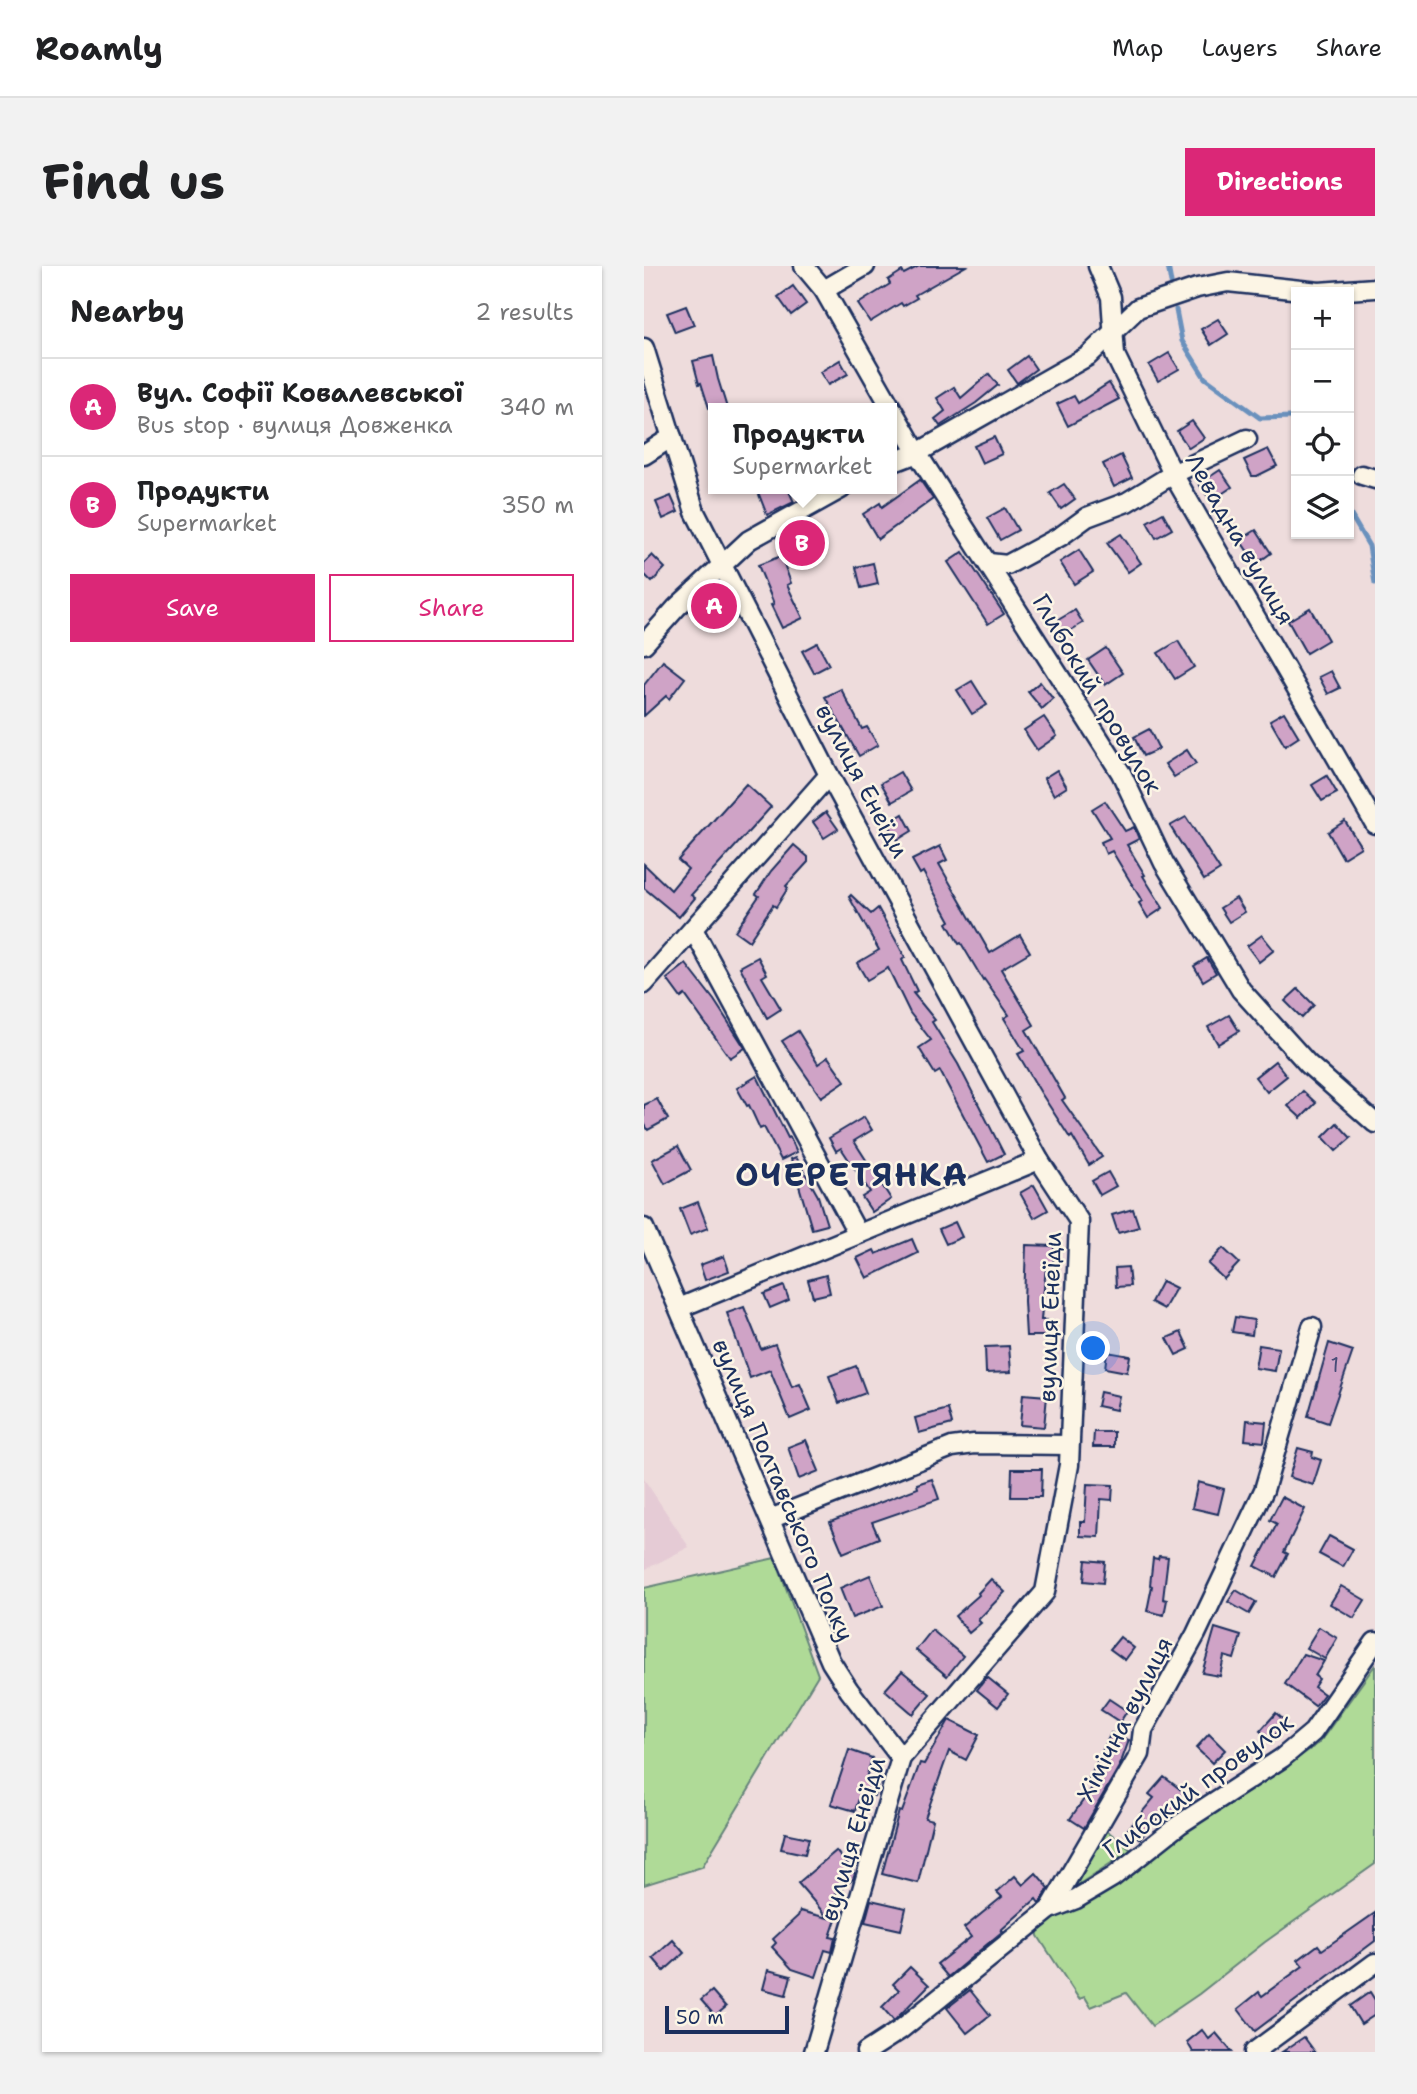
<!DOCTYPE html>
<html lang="en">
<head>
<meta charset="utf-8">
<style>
	body { margin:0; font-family:"Shantell Sans",sans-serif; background:#f2f2f2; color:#202124 }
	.controls { position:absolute; right:21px; top:21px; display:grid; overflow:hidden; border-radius:0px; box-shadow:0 2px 5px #0004 }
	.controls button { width:63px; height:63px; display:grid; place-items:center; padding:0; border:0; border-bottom:2px solid #e0e0e0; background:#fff; color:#202124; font:35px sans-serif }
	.scale { position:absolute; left:21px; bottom:18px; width:124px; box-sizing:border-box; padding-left:7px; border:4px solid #1b2f5e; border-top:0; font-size:19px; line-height:24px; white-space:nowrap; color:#1b2f5e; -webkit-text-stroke:5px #fcf5e5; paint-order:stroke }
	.you { position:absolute; left:450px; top:1083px; width:24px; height:24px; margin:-18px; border:5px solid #fff; border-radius:50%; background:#1a73e8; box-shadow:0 0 0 10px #1a73e833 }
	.badge { display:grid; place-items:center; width:46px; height:46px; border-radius:50%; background:#db2777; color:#fff; font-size:23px; font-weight:700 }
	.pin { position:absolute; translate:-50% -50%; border:4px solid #fff; box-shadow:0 2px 7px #0006 }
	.popup { position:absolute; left:64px; top:137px; width:189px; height:91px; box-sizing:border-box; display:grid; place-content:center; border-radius:0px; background:#fff; filter:drop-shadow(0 2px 5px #0005); font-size:23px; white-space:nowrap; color:#757577 }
	.popup b { font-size:26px; color:#202124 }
	.popup::after { content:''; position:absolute; left:50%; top:100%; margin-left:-14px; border:14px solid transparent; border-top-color:#fff }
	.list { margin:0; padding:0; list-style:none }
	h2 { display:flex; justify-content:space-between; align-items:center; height:91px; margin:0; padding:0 28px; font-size:30px }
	h2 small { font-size:23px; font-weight:400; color:#757577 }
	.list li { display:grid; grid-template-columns:46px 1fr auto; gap:21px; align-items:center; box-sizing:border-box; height:98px; padding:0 28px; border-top:2px solid #e0e0e0 }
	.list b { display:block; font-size:26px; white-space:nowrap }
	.list p { margin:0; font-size:23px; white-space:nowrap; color:#757577 }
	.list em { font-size:23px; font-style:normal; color:#757577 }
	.actions { display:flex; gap:14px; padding:21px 28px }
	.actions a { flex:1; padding:16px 0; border:2px solid #db2777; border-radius:0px; text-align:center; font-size:24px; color:#db2777 }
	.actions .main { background:#db2777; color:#fff }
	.icon { flex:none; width:38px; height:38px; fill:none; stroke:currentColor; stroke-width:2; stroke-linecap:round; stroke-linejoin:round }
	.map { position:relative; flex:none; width:731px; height:1786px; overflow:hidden; border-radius:0px }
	header { display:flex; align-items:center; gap:42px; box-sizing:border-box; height:98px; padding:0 35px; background:#fff; border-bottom:2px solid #e0e0e0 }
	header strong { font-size:33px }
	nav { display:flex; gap:38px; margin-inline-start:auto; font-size:24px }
	.intro { display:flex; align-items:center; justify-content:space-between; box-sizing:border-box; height:168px; padding:0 42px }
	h1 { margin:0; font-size:49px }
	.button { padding:18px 32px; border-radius:0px; background:#db2777; color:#fff; font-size:24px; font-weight:700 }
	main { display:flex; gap:42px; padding:0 42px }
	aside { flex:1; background:#fff; border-radius:0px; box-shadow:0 2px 5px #0004 }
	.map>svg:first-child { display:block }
	.built { fill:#e5cbd5 }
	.green { fill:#afda97; stroke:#65847a; stroke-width:2 }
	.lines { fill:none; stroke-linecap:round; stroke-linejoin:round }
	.stream { stroke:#6a91bd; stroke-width:5 }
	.building { fill:#cfa3c6; stroke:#1b2f5e; stroke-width:2 }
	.street-casing { stroke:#1b2f5e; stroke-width:23 }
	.street { stroke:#fcf5e5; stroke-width:18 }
	.labels { text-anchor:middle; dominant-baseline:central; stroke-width:5; stroke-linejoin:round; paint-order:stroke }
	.number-label { font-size:21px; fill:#484c78 }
	.street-label { font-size:24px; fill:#1b2f5e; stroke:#fcf5e5 }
	.district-label { font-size:32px; font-weight:bold; letter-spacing:2px; fill:#1b2f5e; stroke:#fcf5e5 }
</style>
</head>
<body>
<header>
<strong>Roamly</strong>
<nav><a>Map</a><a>Layers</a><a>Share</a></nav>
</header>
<div class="intro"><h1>Find us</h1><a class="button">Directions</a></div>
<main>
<aside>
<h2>Nearby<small>2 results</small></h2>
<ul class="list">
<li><span class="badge">A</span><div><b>Вул. Софії Ковалевської</b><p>Bus stop · вулиця Довженка</p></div><em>340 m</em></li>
<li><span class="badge">B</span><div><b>Продукти</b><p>Supermarket</p></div><em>350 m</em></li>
</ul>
<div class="actions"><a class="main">Save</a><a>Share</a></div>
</aside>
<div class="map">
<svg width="731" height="1786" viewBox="0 0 731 1786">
	<rect width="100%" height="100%" fill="#eedcdc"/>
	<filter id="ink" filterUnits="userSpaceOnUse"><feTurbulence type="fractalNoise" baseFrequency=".0143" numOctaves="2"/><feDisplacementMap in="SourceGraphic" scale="14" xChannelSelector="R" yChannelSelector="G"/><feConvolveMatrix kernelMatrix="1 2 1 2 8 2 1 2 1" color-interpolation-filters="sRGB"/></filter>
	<g filter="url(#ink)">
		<!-- built -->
		<polygon class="built" points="0,1213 45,1281 0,1304"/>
		<!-- green -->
		<g class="green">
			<polygon points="131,1292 174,1409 58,1601 0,1619 0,1322"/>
			<polygon points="731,1399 731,1598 621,1676 555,1728 508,1760 482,1727 447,1741 441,1731 435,1733 394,1670 393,1662 414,1645 467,1622 532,1572 605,1526 675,1477"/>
			<polygon points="461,1563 487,1584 420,1628"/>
		</g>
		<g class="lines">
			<!-- stream -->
			<g class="stream">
				<polyline points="524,0 527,17"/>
				<polyline points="532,44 538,75 561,112 616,152 648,151"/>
				<polyline points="705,246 725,280 731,317"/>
			</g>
		</g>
		<!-- building -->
		<g class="building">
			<polygon points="275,0 322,0 271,29 273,32 259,40 257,37 226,56 214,38 246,18 244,14 258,5 260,8"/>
			<polygon points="149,20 162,38 147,49 134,31"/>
			<polygon points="42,40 50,59 31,66 23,47"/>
			<polygon points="574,53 584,68 567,79 557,63"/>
			<polygon points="525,87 535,103 514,115 505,99"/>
			<polygon points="69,90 74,113 83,142 65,142 57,117 55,118 49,95"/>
			<polygon points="383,90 392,103 373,117 364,104"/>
			<polygon points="196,94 204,108 184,119 176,106"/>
			<polygon points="345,108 354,119 332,137 296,160 291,153 301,145 293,132 310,121 317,132"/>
			<polygon points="465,117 475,133 424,160 413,138 430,130 434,137"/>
			<polygon points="548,155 560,172 545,182 533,165"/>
			<polygon points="350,171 358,188 338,197 330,180"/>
			<polygon points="624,183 633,200 613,210 608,210 600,194"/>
			<polygon points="477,189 488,212 470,221 459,198"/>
			<polygon points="576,204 588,221 567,235 555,218"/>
			<polygon points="276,214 289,233 234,273 219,248 236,237 238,241"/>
			<polygon points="420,218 431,233 417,243 406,227"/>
			<polygon points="122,223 144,223 150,236 123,249 114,226"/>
			<polygon points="27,230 34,246 19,253 12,236"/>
			<polygon points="361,242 374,264 356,274 343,252"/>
			<polygon points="519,247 528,263 512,272 503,256"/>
			<polygon points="166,260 175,283 149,293 140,271"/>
			<polygon points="612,264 627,287 612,298 596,274"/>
			<polygon points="477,268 497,297 484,306 463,277"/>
			<polygon points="435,284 449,306 430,318 416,296"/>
			<polygon points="319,286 360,348 344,358 304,296"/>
			<polygon points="8,289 21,302 8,316 0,308 0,297"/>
			<polygon points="137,290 147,317 143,319 159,352 138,362 127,339 130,338 114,299"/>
			<polygon points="229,297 234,318 217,322 212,301"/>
			<polygon points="666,342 684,374 662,387 644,355"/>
			<polygon points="431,344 439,357 417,370 409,357"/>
			<polygon points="534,375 550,401 531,413 514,387"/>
			<polygon points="173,377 185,399 170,407 158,385"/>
			<polygon points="462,382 479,407 461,419 444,394"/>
			<polygon points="19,395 41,412 25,433 22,430 0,450 0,419"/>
			<polygon points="687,405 696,422 684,428 675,411"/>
			<polygon points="328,415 343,439 328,448 313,424"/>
			<polygon points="396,416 409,433 398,443 384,426"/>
			<polygon points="197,423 218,463 223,461 234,479 215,490 181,431"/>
			<polygon points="640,446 655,471 641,480 626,454"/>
			<polygon points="400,451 413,470 393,484 380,464"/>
			<polygon points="505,463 515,483 499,490 490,471"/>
			<polygon points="543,484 552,498 530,511 521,498"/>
			<polygon points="413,504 423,521 410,529 400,512"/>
			<polygon points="256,506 267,525 248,536 237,517"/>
			<polygon points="683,510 693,527 678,535 668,519"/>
			<polygon points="102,518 127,541 47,629 51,632 35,651 0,622 0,598 27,624 44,603 34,594"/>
			<polygon points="461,535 481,565 490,561 495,573 483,579 501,609 499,610 519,642 504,652 495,637 498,635 468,585 462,588 457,576 466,572 448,543"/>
			<polygon points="182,546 194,563 180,572 169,556"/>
			<polygon points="259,548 268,565 253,574 244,557"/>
			<polygon points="542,551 576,604 560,614 526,560"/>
			<polygon points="701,555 717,581 699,592 684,566"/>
			<polygon points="150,579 164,591 164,596 142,620 144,622 132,641 129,639 105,675 91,665 115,630 112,628 127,605"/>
			<polygon points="296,580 303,594 295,598 346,687 376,669 386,686 357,703 390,759 382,764 421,832 418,834 458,891 445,899 428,870 426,872 397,827 374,788 380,785 360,752 365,749 340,713 339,714 317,677 315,678 303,657 306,655 279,606 276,608 268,594"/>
			<polygon points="207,629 227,648 234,642 261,691 258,694 273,725 269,727 291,754 288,756 314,798 360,888 344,896 296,805 291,808 275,782 287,774 266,747 244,702 223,714 213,697 235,684 205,631"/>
			<polygon points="592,632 601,646 585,656 576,642"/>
			<polygon points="618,669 630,684 615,696 603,680"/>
			<polygon points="114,691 123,708 118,711 137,743 123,752 96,701"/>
			<polygon points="563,692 572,707 559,715 550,700"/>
			<polygon points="42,698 70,734 101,782 86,792 41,729 37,732 23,713"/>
			<polygon points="654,723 670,739 658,752 641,735"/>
			<polygon points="585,749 595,765 574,778 564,761"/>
			<polygon points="154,765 174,798 184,791 201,815 177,831 138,775"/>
			<polygon points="631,795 643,810 623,826 611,811"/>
			<polygon points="113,810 144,872 146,871 153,886 137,894 120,861 116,863 105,839 103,840 93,822"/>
			<polygon points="659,825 672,837 657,852 644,840"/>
			<polygon points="13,833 24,853 4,864 0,857 0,839"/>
			<polygon points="220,851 228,864 210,875 247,933 228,946 218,931 226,926 197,882 192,885 185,872"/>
			<polygon points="693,857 707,872 692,885 679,871"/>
			<polygon points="34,880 47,904 21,918 8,894"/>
			<polygon points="152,891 174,930 183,959 168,963 147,893"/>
			<polygon points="464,906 472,920 456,929 448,915"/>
			<polygon points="390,919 404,944 390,952 376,927"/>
			<polygon points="54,936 64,962 46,969 36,943"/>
			<polygon points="489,943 495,961 474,967 468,949"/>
			<polygon points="311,956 318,971 302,978 295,963"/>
			<polygon points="268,973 274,987 223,1012 213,992 230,984 232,988"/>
			<polygon points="382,979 410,980 409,1001 402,1001 397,1054 402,1054 402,1070 382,1070 380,1035"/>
			<polygon points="579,982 595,997 580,1013 564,998"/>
			<polygon points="80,990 85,1005 61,1014 56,999"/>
			<polygon points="484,1001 486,1020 472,1021 471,1002"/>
			<polygon points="182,1009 186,1027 169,1031 164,1014"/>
			<polygon points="518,1015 532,1022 520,1043 507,1036"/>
			<polygon points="140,1020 145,1034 126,1042 120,1028"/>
			<polygon points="100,1041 117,1083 131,1078 148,1121 156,1118 167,1144 146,1153 126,1104 106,1112 83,1047"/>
			<polygon points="591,1051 610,1054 608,1069 588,1066"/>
			<polygon points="537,1066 545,1083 532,1089 523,1072"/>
			<polygon points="685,1077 709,1085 684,1157 664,1150"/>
			<polygon points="615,1079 635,1082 631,1105 611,1102"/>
			<polygon points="365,1080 367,1106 342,1107 341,1081"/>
			<polygon points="463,1086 486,1090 483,1106 461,1102"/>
			<polygon points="212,1100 222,1127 195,1137 185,1110"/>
			<polygon points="456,1126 475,1130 472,1144 453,1140"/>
			<polygon points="379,1128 403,1130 400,1161 376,1159"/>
			<polygon points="304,1143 308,1158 275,1167 271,1152"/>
			<polygon points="603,1154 622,1156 620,1176 601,1174"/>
			<polygon points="450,1166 470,1166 470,1181 449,1181"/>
			<polygon points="162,1174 175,1205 155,1213 144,1181"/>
			<polygon points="654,1182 669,1186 668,1191 677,1194 669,1219 645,1211"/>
			<polygon points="368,1203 398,1203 397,1231 367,1231"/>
			<polygon points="288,1213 295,1233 228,1256 235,1272 199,1287 186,1256 274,1222 273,1218"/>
			<polygon points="554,1216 580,1223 574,1248 548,1242"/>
			<polygon points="443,1218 469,1219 468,1234 457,1233 455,1271 436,1270 436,1256 441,1256"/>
			<polygon points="638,1231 661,1243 640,1286 644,1288 632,1311 611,1300 633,1258 626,1254"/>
			<polygon points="685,1270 709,1283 699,1301 675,1288"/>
			<polygon points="515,1290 524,1291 519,1333 523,1334 520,1349 503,1345 508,1320 506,1319 509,1292 514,1293"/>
			<polygon points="442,1294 461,1296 459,1317 440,1315"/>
			<polygon points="226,1309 239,1340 208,1352 196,1322"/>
			<polygon points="347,1313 361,1326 334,1354 337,1357 325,1367 311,1350 335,1329 334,1327"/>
			<polygon points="697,1320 721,1334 710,1352 686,1338"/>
			<polygon points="592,1324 612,1336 605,1348 584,1336"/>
			<polygon points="675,1361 693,1372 681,1393 662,1382"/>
			<polygon points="571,1362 597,1370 590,1393 580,1390 576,1410 558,1407"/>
			<polygon points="288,1364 319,1390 303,1410 272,1384"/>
			<polygon points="476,1371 490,1382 481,1394 466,1383"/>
			<polygon points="659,1388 680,1395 671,1410 675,1413 670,1421 680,1428 671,1440 641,1418"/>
			<polygon points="258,1405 286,1428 269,1448 241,1424"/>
			<polygon points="343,1411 364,1428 354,1441 333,1424"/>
			<polygon points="465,1433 483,1445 476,1456 457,1444"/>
			<polygon points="632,1447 642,1456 627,1474 616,1465"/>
			<polygon points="305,1454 335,1469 322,1494 305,1485 281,1552 289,1554 274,1617 238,1608 255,1545 258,1546 276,1497 280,1498"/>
			<polygon points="467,1467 485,1474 476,1499 440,1562 426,1553 452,1516 445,1512"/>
			<polygon points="565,1468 581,1484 568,1497 552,1482"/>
			<polygon points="205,1484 228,1492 222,1512 235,1516 230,1530 217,1526 211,1545 187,1538"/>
			<polygon points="520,1511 545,1530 530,1548 522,1542 496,1573 484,1563 510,1532 505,1528"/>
			<polygon points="141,1567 165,1572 161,1588 137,1583"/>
			<polygon points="192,1585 211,1608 209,1613 188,1631 198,1635 186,1671 191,1672 188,1686 181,1684 172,1711 148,1703 128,1681 132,1677 129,1673 154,1650 156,1645 184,1652 154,1617"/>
			<polygon points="392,1607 405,1622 397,1635 395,1637 392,1633 357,1664 359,1665 304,1711 293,1698 327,1671 320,1662 358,1631 353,1626 371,1610 379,1619"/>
			<polygon points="227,1634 262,1642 257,1664 221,1656"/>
			<polygon points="731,1647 731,1675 611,1765 594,1743 615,1726 618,1730 659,1700 654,1694 674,1679 678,1684"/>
			<polygon points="29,1674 40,1687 20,1705 9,1692"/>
			<polygon points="266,1701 285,1719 250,1755 238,1741 255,1724 249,1718"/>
			<polygon points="124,1704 147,1710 142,1729 119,1723"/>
			<polygon points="326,1724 346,1749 323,1767 303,1742"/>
			<polygon points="68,1725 82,1741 71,1750 57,1734"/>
			<polygon points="726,1726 731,1734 731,1749 717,1758 706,1740"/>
			<polygon points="558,1764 565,1773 572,1767 588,1786 549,1786 543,1776"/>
			<polygon points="660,1771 671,1786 638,1786"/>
		</g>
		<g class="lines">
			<defs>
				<g id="street">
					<polyline points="160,0 180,24 273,187 477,507 520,597 597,724 664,798 731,857"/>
					<polyline points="454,0 467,31 471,89 529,208 731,558"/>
					<polyline points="180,24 221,0"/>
					<polyline points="0,82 51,246 185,509 395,894 435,955 425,1199 401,1326 257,1492 170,1786"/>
					<polyline points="0,189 28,171"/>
					<polyline points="247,197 273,187 444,90 494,42 553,22 584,16 675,26 731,22"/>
					<polyline points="718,209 731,213"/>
					<polyline points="345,297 363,299 417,270 443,251 483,236 529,208 603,173"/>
					<polyline points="0,378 33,341 105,274 197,223"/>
					<polyline points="49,663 214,968"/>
					<polyline points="0,718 185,509"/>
					<polyline points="0,962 187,1396 205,1424 257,1492"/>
					<polyline points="35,1042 395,894"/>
					<polyline points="126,1253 308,1181 330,1178 425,1179"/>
					<polyline points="406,1643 432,1633 469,1611 536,1558 638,1492 669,1466 731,1376"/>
					<polyline points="222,1786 256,1764 406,1643 496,1488 499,1464 552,1368 620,1224 668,1061"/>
					<polyline points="610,1786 731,1697"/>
				</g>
			</defs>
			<!-- street casing -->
			<use href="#street" class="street-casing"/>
			<!-- street -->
			<use href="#street" class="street"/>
		</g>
	</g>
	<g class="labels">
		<!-- number labels -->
		<g class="number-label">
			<text x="691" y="1099">1</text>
		</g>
		<!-- street labels -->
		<g class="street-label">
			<text transform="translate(596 273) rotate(60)">Левадна вулиця</text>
			<text transform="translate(453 428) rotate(59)">Глибокий провулок</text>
			<text transform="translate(218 515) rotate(62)">вулиця Енеїди</text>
			<text transform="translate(406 1051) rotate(-88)">вулиця Енеїди</text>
			<text transform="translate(139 1224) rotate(67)">вулиця Полтавського Полку</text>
			<text transform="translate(481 1453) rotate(-63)">Хімічна вулиця</text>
			<text transform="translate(554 1520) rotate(-36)">Глибокий провулок</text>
			<text transform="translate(209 1573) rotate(-73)">вулиця Енеїди</text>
		</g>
		<!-- district labels -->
		<g class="district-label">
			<text x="208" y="908">ОЧЕРЕТЯНКА</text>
		</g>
	</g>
</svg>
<div class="controls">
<button>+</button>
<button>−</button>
<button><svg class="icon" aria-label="locate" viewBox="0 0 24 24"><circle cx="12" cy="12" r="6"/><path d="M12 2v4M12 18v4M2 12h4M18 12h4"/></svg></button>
<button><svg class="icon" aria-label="layers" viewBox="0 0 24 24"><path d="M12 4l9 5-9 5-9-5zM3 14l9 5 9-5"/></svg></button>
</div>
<div class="scale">50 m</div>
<div class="you"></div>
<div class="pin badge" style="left:70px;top:340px">A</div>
<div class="pin badge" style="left:158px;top:277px">B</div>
<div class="popup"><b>Продукти</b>Supermarket</div>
</div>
</main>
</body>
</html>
